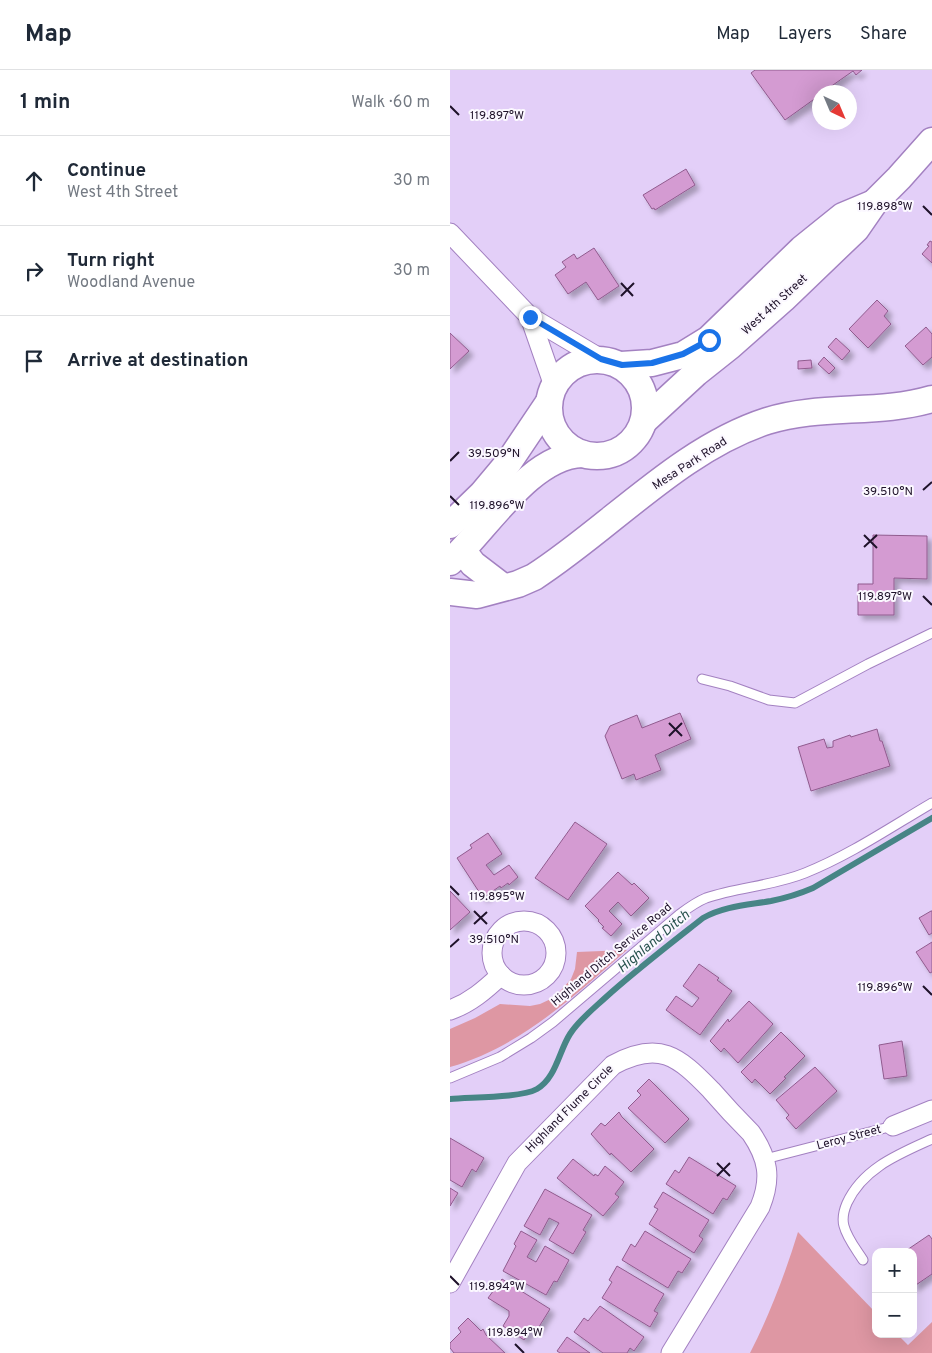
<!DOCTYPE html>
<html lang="en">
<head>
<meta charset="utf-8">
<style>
	body { margin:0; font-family:Overpass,sans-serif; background:#f6f6f7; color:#1f2937 }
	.controls { position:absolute; right:15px; bottom:15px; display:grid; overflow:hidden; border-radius:10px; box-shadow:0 5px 20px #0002 }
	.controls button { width:45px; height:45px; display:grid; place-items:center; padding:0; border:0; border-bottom:1px solid #e0e1e3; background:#fff; color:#1f2937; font:25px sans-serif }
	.compass { position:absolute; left:362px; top:15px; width:45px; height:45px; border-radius:50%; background:#fff; box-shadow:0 5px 20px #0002; rotate:136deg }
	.stop { position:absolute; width:15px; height:15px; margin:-11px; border:4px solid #1a73e8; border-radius:50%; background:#fff }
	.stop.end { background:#1a73e8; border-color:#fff; box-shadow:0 1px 5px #0008 }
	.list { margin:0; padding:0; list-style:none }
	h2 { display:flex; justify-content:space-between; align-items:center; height:65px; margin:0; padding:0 20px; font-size:21px }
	h2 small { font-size:16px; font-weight:400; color:#747a83 }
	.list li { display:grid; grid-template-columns:32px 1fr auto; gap:15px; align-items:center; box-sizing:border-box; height:90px; padding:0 20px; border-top:1px solid #e0e1e3 }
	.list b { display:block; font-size:19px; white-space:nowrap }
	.list p { margin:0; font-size:16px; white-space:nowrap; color:#747a83 }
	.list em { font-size:16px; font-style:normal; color:#747a83 }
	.icon { flex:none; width:28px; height:28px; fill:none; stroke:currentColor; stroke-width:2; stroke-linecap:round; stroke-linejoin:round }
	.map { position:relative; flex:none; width:482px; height:1283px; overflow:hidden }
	header { display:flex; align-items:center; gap:30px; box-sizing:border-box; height:70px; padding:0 25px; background:#fff; border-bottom:1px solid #e0e1e3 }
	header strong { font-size:24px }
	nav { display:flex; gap:28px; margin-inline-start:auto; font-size:18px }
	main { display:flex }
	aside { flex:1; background:#fff }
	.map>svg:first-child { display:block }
	.green { fill:#de97a3 }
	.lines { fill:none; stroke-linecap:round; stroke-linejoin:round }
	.stream { stroke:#478586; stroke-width:6 }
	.building { fill:#d49bd2; stroke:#905b8e; filter:url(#shadow) }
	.lane-casing { stroke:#a381c1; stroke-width:11 }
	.street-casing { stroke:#a381c1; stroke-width:21 }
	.secondary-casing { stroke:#a381c1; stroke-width:29 }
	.lane { stroke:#fff; stroke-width:9 }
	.street { stroke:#fff; stroke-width:19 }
	.secondary { stroke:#fff; stroke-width:26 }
	.route { stroke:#1a73e8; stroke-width:6 }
	.ticks { fill:none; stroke:#1f122a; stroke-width:2 }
	.labels { text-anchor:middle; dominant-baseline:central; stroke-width:4; stroke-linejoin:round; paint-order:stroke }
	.street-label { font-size:12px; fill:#1f122a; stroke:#fbf8ff }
	.water-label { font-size:14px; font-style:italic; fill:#28524e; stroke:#fbf8ff }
	.ticks-label { font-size:12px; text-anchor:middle; fill:#1f122a; stroke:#fbf8ff; stroke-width:4; stroke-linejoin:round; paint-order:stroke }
</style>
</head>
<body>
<header>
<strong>Map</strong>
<nav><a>Map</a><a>Layers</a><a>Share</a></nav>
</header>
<main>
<aside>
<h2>1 min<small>Walk · 60 m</small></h2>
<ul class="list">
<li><svg class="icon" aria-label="ahead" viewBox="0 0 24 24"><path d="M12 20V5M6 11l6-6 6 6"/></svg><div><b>Continue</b><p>West 4th Street</p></div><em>30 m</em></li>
<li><svg class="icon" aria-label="right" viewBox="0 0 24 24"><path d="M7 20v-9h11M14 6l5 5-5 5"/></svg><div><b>Turn right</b><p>Woodland Avenue</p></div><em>30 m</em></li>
<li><svg class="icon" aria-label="arrive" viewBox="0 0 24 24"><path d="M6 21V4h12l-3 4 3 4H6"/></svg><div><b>Arrive at destination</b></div></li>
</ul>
</aside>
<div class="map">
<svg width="482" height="1283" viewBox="0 0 482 1283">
	<defs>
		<filter id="shadow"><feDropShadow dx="4.5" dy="4.5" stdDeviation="2.5" flood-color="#0004"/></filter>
	</defs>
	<rect width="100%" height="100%" fill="#e3cff8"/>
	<!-- green -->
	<g class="green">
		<path d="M177,880C123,927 70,977 0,997V959L25,948L50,934L80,936L90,934L105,927L121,909L125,899L127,882Z"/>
		<path d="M348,1162L426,1243V1264H447L458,1275L482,1252V1283H300C320,1244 335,1204 348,1162Z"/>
	</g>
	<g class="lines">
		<!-- stream -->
		<path class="stream" d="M0,1029C20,1027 71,1028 87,1019C106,1008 109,981 120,964C129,950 143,939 155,928C186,900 220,874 253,848C274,836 298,835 321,831C336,828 349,824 363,818L482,748"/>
	</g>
	<!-- building -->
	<g class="building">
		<polygon points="305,0 412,0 406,5 403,1 373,22 370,22 370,25 335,50 301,3"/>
		<polygon points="236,99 245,115 205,140 204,138 202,139 193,125"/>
		<polygon points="480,171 482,172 482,193 472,184 479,176 477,175"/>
		<polygon points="144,178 169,216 148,230 136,212 118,224 105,205 116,197 112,192 124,184 127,189"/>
		<polygon points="427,230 438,241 434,246 441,254 418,278 399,259"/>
		<polygon points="476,257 482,264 482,287 473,295 455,276"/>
		<polygon points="0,263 19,281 0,299"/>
		<polygon points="386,268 400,281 392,290 378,277"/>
		<polygon points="374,287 385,298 379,304 368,294"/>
		<polygon points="361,290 362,298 348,299 348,291"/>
		<polygon points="423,465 477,466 477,509 444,508 444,545 408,545 408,514 423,514"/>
		<polygon points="230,643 241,669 205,685 211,700 186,710 184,704 172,709 155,666 160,656 187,645 192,658"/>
		<polygon points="427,659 430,671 432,671 440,696 361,721 348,677 374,669 377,678 383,677 383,671 400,665 401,667"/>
		<polygon points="125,752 157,774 118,830 85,808"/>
		<polygon points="38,763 52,784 36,795 44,805 59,795 68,807 59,815 58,813 51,818 50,816 33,828 7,788 22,778 20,775"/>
		<polygon points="168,802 182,815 184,813 199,828 181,846 168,832 159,841 172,854 161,866 152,858 154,857 148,851 149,850 135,836"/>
		<polygon points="0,821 20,842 0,860"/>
		<polygon points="481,841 482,841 482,863 479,865 469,848"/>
		<polygon points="482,872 482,902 480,903 466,882"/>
		<polygon points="249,894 269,908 267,910 282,921 250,965 216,940 226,926 242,937 249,928 233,916"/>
		<polygon points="299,931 323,954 288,993 274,978 271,982 260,971 278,949 279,952"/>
		<polygon points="331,962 355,986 334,1007 336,1008 320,1024 305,1009 302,1013 291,1002"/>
		<polygon points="452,971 457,1006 434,1009 429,975"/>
		<polygon points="365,997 387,1021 346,1059 336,1048 339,1045 326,1030"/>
		<polygon points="199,1009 239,1049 215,1073 178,1038 191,1025 187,1021"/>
		<polygon points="169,1042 172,1047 204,1079 181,1102 161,1083 160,1085 141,1064 151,1053 155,1056"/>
		<polygon points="0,1068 34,1088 26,1102 22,1099 12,1117 0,1110"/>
		<polygon points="239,1087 286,1116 277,1130 273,1128 263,1144 216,1114 225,1100 229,1103"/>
		<polygon points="123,1089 144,1106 145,1104 148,1106 155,1096 174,1112 165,1124 169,1127 153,1146 107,1108"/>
		<polygon points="0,1118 8,1123 0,1136"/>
		<polygon points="95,1119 142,1145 133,1160 136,1162 123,1184 99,1170 109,1153 99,1148 90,1165 74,1156"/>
		<polygon points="213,1122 259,1150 249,1166 253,1169 244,1183 199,1154 208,1139 204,1137"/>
		<polygon points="71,1161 87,1170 77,1187 86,1192 95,1176 119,1190 107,1212 104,1211 96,1225 53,1201 66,1176 64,1174"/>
		<polygon points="195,1161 241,1189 232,1203 228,1201 218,1218 172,1190 181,1174 185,1177"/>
		<polygon points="479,1165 482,1169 482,1204 463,1217 463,1182 454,1182"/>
		<polygon points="167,1196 214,1224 204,1241 208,1243 200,1257 152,1228 162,1212 159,1210"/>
		<polygon points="52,1209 100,1239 87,1260 83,1257 74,1270 53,1256 59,1246 59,1241 38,1228"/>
		<polygon points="150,1236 194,1267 184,1281 180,1278 177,1283 153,1283 124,1262 134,1248 138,1251"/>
		<polygon points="18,1248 31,1261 33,1259 36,1265 55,1283 4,1283 0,1278 0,1273 11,1262 8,1258"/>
		<polygon points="117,1267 140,1283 110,1283 107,1281"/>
	</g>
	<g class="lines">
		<defs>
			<g id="lane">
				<polyline points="252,609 280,616 319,630 345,633 418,594 482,563"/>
				<path d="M0,1008L50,987L81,968L103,952L230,844C238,838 246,832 256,828C288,817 323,816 355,803C400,785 441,757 482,733"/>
				<polyline points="315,1089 443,1056"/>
				<path d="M413,1190C406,1179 397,1168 394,1156C392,1149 394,1140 397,1133C413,1098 449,1084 482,1069"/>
			</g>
			<g id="street">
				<polyline points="0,163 80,247 151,289"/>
				<polyline points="80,247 104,316"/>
				<circle cx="74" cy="883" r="32"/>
				<path d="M0,940C20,933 35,920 51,905"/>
				<polyline points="443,1056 482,1040"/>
				<path d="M0,1213L67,1093L163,995C209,970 228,986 261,1020C274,1035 287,1049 301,1063C318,1088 322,1108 310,1137L221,1283"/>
			</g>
			<g id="secondary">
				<circle cx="147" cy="338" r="48"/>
				<polyline points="171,295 202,293 233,285 259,269 352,179 393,146 424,133"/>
				<polyline points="195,350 246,303 280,276 333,229 406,159 424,133 449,108 482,71"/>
				<polyline points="0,455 32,424 58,393 99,332"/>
				<polyline points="13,481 23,494 53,517"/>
				<path d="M0,492C36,460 79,386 132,384"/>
				<path d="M0,522L27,525L68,514L84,507C160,458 230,379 317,351C370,334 428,345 482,329"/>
			</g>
		</defs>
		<!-- lane casing -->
		<use href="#lane" class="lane-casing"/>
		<!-- street casing -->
		<use href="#street" class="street-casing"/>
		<!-- secondary casing -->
		<use href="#secondary" class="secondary-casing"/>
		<!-- lane -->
		<use href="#lane" class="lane"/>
		<!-- street -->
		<use href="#street" class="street"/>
		<!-- secondary -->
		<use href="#secondary" class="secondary"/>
	</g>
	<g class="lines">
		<!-- route -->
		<polyline class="route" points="80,247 151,289 172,295 202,293 233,284 259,270"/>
	</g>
	<!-- ticks -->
	<path class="ticks" d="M0,36L9,45M473,136L482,145M171,213L183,226M171,226L184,213M0,391L9,382M473,420L482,412M0,426L9,435M414,465L427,478M414,477L427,465M473,526L482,535M219,653L232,666M219,666L232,653M0,816L9,825M24,841L37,854M24,854L37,842M0,877L9,869M473,916L482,925M267,1093L280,1106M267,1106L280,1093M0,1206L9,1215M65,1274L74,1283"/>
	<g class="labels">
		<!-- street labels -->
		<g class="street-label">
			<text transform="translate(325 235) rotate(-42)">West 4th Street</text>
			<text transform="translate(240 394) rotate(-33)">Mesa Park Road</text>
			<text transform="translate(162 885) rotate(-40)">Highland Ditch Service Road</text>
			<text transform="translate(120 1039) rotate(-45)">Highland Flume Circle</text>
			<text transform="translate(399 1068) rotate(-15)">Leroy Street</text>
		</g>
		<!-- water labels -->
		<g class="water-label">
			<text transform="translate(204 872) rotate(-40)">Highland Ditch</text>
		</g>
	</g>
	<g class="ticks-label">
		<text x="47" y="49">119.897°W</text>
		<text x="435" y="140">119.898°W</text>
		<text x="44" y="387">39.509°N</text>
		<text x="438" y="425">39.510°N</text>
		<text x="47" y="439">119.896°W</text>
		<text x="435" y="530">119.897°W</text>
		<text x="47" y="830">119.895°W</text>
		<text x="44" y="873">39.510°N</text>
		<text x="435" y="921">119.896°W</text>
		<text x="47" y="1220">119.894°W</text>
		<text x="65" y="1266">119.894°W</text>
	</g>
</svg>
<div class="controls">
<button>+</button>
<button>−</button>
</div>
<svg class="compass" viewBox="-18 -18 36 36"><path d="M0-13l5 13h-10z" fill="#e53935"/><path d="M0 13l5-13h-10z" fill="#747a83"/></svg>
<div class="stop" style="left:259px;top:270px"></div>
<div class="stop end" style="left:80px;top:247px"></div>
</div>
</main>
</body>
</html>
